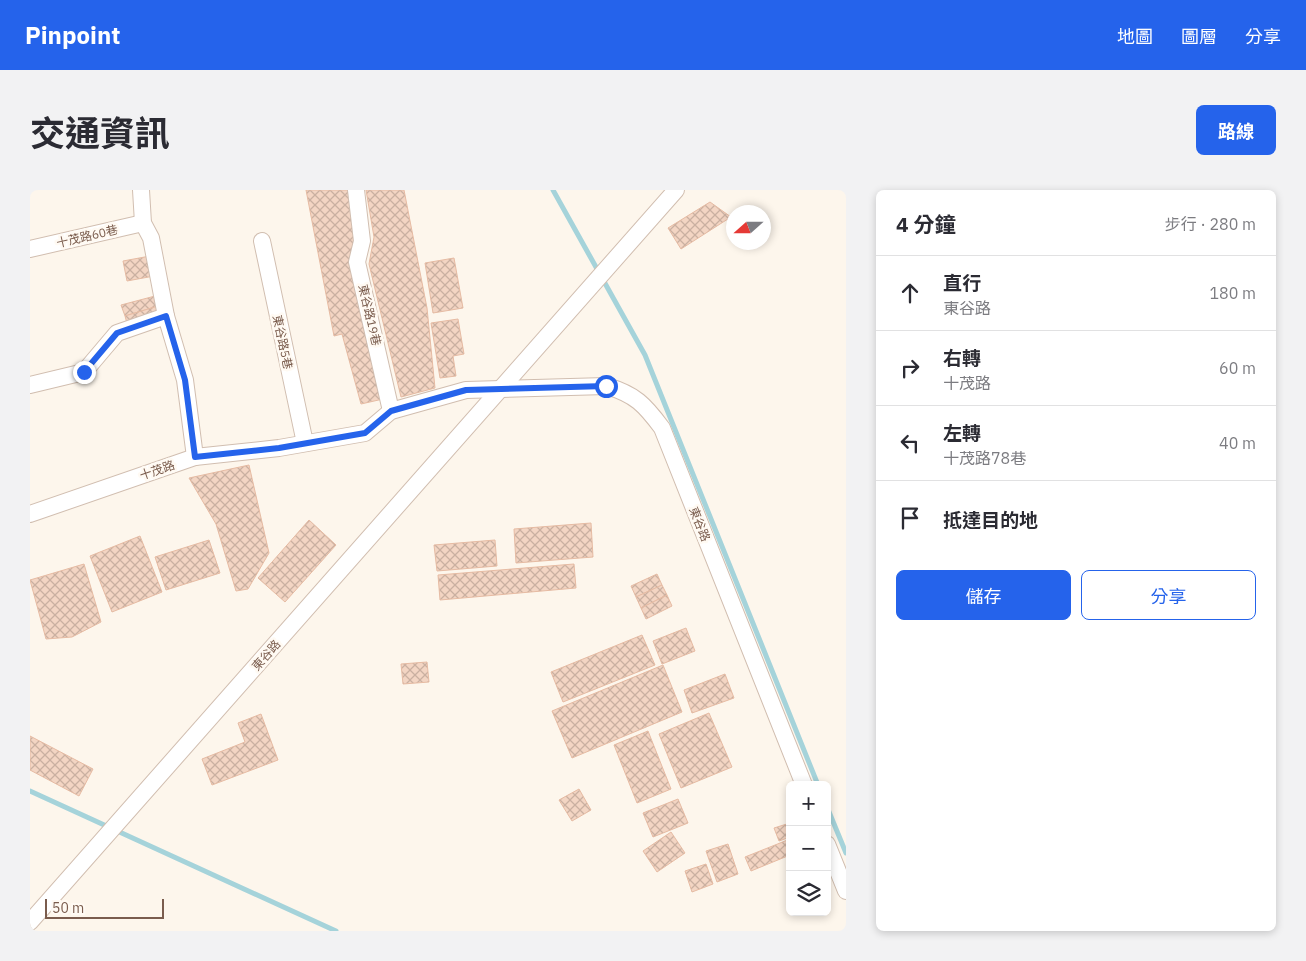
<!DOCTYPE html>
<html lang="zh-TW">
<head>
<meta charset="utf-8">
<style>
	body { margin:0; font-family:"IBM Plex Sans","Noto Sans TC",sans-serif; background:#f2f2f3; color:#2b2b33 }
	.controls { position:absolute; right:15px; bottom:15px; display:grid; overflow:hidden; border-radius:8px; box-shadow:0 2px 8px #0003 }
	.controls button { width:45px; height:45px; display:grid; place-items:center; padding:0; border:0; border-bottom:1px solid #e1e1e2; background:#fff; color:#2b2b33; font:25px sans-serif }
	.compass { position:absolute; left:696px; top:15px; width:45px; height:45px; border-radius:50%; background:#fff; box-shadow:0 2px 8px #0003; rotate:249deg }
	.scale { position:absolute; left:15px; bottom:12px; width:119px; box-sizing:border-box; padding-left:5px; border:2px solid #7a5c4d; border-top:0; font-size:14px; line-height:18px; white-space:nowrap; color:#7a5c4d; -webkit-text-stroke:4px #fffaf3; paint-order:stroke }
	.stop { position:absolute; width:15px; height:15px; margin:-11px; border:4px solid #2563eb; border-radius:50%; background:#fff }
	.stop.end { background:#2563eb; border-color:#fff; box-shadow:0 1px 5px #0008 }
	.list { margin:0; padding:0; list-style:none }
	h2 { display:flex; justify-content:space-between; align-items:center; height:65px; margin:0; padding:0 20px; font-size:21px }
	h2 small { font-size:16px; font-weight:400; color:#7c7c81 }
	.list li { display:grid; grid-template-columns:32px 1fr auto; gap:15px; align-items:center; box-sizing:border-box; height:75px; padding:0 20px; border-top:1px solid #e1e1e2 }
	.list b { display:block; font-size:19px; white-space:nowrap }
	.list p { margin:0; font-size:16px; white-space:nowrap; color:#7c7c81 }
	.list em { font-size:16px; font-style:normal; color:#7c7c81 }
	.actions { display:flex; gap:10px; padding:15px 20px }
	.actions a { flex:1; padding:11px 0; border:1px solid #2563eb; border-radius:8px; text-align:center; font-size:18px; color:#2563eb }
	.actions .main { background:#2563eb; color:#fff }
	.icon { flex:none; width:28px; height:28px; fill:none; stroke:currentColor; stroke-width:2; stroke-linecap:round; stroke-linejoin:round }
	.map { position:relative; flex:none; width:816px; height:741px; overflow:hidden; border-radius:8px }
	header { display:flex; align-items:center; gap:30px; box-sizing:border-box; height:70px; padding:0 25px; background:#2563eb; color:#fff }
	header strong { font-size:24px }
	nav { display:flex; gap:28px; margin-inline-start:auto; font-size:18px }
	.intro { display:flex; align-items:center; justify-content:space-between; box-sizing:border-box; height:120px; padding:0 30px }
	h1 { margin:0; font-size:35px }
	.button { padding:12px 22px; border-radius:8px; background:#2563eb; color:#fff; font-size:18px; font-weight:700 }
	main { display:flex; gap:30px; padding:0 30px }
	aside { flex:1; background:#fff; border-radius:8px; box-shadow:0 2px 8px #0003 }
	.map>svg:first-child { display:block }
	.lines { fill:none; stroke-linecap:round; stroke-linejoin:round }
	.stream { stroke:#a5d3da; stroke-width:5 }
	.building { fill:url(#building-cross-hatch); stroke:#e6bba3 }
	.minor-casing { stroke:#d1beb0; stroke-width:18 }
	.minor { stroke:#fff; stroke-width:16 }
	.route { stroke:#2563eb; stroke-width:6 }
	.labels { text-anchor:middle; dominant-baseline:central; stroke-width:5; stroke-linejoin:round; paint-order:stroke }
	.street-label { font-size:12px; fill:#7a5c4d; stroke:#fffaf3 }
</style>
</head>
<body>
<header>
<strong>Pinpoint</strong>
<nav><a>地圖</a><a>圖層</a><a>分享</a></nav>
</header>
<div class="intro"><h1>交通資訊</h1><a class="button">路線</a></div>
<main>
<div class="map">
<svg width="816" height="741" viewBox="0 0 816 741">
	<defs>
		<pattern id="building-cross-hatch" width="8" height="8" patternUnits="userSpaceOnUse" patternTransform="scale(1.25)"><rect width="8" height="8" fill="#f3d5c3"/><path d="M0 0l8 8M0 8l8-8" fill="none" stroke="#cab0a1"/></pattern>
	</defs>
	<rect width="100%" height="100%" fill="#fdf6ec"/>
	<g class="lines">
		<!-- stream -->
		<g class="stream">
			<polyline points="523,0 615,165 788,595"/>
			<polyline points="0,601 306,741"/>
			<polyline points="797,617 816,663"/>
		</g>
	</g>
	<!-- building -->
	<g class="building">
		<polygon points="276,0 319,0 353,209 331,214 312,144 304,146"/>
		<polygon points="336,0 374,0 397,118 405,198 371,207 339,74 344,47"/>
		<polygon points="680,12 701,27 651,59 638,38"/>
		<polygon points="120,66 124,86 97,91 93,71"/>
		<polygon points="424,68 433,118 403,123 395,73"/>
		<polygon points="125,106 128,116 95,126 91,115"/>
		<polygon points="128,116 131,127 98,137 95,126"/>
		<polygon points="428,129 434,164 423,166 426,186 410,188 401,133"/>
		<polygon points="219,275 239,363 218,399 206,401 186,334 159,288"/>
		<polygon points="279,330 306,355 255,412 228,388"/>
		<polygon points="561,333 563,367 486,373 484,339"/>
		<polygon points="110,346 132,402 82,422 60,366"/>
		<polygon points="179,350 190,383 136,400 125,367"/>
		<polygon points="465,350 467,376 407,381 404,355"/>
		<polygon points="54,374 71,432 42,447 16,449 0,390"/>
		<polygon points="544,374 546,398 410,410 408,385"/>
		<polygon points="627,384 632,395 606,407 601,396"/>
		<polygon points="632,395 637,405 611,418 606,407"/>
		<polygon points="637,405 642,416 616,429 611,418"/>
		<polygon points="656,438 665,461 632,474 623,451"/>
		<polygon points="612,445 625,475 533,512 521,482"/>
		<polygon points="397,472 399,492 373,494 371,474"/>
		<polygon points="633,475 652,522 542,568 522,521"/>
		<polygon points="695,484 704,508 662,523 654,500"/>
		<polygon points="679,523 702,577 651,598 629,544"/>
		<polygon points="231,524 248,570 182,595 172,569 215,552 208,533"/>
		<polygon points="618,541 641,599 607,613 584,555"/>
		<polygon points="0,546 63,579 49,606 0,580"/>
		<polygon points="549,599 561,620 542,631 529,610"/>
		<polygon points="648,609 658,633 623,647 613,623"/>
		<polygon points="760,633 760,647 749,651 744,638"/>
		<polygon points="641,642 655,663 627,682 613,661"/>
		<polygon points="760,649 760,665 721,681 715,667"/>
		<polygon points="698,654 708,684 687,692 676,661"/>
		<polygon points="676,674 683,694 662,702 655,681"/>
	</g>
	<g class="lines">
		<defs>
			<g id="minor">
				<polyline points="111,0 113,33 121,48 136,126 155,190 165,267"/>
				<polyline points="326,0 332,51 327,72 361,221"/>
				<polyline points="232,51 275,253"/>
				<polyline points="0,59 113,33"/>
				<polyline points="0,195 54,182 87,143 136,126"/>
				<path d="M0,324L165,267L249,258L335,243L361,221L436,200L576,196C605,204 615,215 632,238L774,595"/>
				<polyline points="797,654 816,701"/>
				<polyline points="0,732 646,0"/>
			</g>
		</defs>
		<!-- minor casing -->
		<use href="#minor" class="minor-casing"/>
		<!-- minor -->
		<use href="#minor" class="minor"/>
	</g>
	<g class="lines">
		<!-- route -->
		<polyline class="route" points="54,182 87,143 136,126 155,190 165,267 249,258 335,243 361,221 436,200 576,196"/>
	</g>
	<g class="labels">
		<!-- street labels -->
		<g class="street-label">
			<text transform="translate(57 46) rotate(-13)">十茂路60巷</text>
			<text transform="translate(340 125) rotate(77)">東谷路19巷</text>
			<text transform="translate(253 152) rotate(78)">東谷路5巷</text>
			<text transform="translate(127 280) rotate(-19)">十茂路</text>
			<text transform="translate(670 334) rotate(68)">東谷路</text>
			<text transform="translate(236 465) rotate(-49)">東谷路</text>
		</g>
	</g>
</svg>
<div class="controls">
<button>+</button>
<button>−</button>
<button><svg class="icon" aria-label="layers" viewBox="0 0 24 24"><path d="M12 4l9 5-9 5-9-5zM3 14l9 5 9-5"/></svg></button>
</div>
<svg class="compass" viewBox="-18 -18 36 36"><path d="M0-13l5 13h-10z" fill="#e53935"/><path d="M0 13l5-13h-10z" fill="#7c7c81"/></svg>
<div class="scale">50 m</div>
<div class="stop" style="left:576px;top:196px"></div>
<div class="stop end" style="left:54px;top:182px"></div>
</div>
<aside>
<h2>4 分鐘<small>步行 · 280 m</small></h2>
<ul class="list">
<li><svg class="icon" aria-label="ahead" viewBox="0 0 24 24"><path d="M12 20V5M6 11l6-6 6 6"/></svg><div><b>直行</b><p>東谷路</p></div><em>180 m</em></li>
<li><svg class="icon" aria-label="right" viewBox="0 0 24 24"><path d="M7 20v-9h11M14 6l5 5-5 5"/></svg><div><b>右轉</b><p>十茂路</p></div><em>60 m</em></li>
<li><svg class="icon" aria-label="left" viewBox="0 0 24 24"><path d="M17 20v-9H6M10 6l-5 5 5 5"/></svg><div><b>左轉</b><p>十茂路78巷</p></div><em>40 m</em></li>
<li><svg class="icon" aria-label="arrive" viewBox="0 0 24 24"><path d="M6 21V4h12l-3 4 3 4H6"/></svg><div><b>抵達目的地</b></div></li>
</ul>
<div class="actions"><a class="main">儲存</a><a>分享</a></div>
</aside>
</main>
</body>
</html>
